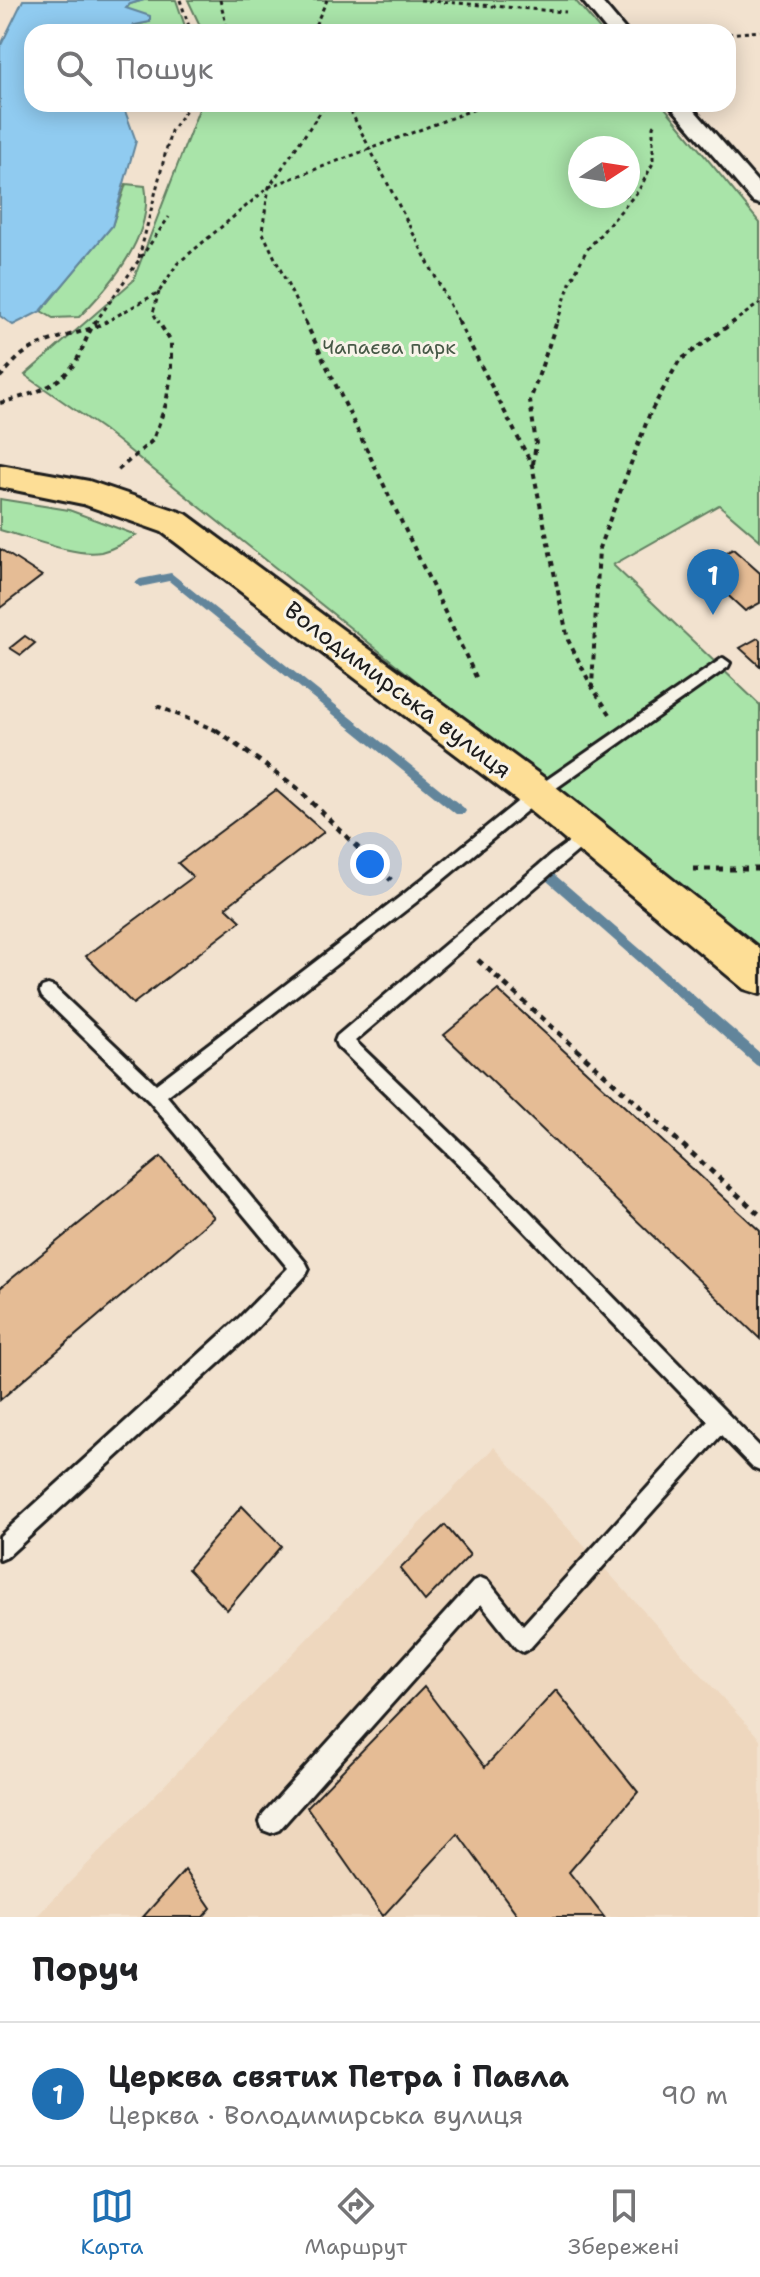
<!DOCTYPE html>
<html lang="uk">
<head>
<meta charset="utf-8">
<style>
	body { margin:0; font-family:"Shantell Sans",sans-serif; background:#f2f2f2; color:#202124 }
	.compass { position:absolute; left:568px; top:136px; width:72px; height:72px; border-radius:50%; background:#fff; box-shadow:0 4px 20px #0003; rotate:78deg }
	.you { position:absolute; left:370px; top:864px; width:28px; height:28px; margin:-20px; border:6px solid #fff; border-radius:50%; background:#1a73e8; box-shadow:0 0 0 12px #1a73e833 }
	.badge { display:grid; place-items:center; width:52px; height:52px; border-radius:50%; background:#1f6fb2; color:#fff; font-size:26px; font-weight:700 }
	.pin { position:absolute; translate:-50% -66px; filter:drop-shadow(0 2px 4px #0008) }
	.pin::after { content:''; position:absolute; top:42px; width:28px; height:24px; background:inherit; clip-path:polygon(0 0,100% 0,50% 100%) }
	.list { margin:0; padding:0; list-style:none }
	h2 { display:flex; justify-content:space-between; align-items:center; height:104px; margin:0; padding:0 32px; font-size:34px }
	h2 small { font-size:26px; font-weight:400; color:#757577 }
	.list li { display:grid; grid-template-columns:52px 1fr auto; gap:24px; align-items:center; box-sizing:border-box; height:144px; padding:0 32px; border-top:2px solid #e0e0e0 }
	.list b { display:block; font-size:30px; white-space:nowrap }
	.list p { margin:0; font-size:26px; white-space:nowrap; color:#757577 }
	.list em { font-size:26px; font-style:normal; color:#757577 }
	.icon { flex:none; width:44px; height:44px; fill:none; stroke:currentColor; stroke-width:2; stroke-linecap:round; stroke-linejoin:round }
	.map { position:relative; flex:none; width:760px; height:1917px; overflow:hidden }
	.search { position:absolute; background:#fff; box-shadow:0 4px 20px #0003; left:24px; right:24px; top:24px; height:88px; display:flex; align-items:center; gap:20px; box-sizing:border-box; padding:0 28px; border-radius:24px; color:#757577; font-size:30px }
	.sheet { height:248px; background:#fff }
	nav { display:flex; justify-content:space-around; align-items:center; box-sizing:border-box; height:112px; border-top:2px solid #e0e0e0; background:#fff; font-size:22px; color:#757577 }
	nav a { display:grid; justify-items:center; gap:4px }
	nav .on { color:#1f6fb2 }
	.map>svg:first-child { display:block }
	.built { fill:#eed7be }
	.green { fill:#a9e4a9; stroke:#628062; stroke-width:2; fill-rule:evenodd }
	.water { fill:#90cbf0; stroke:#62859b; stroke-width:2 }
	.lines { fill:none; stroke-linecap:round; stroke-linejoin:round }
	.stream { fill:#62859b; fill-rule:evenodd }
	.building { fill:#e5bc95; stroke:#1c1c1c; stroke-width:2 }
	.lane-casing { stroke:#1c1c1c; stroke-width:6 }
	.street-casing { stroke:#1c1c1c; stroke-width:6 }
	.primary-casing { stroke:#1c1c1c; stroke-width:6 }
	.path-far2 { stroke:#1c1c1c; stroke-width:3; stroke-dasharray:4 4; stroke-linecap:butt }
	.path-far1 { stroke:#1c1c1c; stroke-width:4; stroke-dasharray:5 5; stroke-linecap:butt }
	.path { stroke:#1c1c1c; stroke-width:5; stroke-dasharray:6 6; stroke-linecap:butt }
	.lane { fill:#f7f3e8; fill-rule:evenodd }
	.street { fill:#f7f3e8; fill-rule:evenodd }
	.primary { fill:#fdde96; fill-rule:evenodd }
	.labels { text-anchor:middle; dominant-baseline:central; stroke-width:6; stroke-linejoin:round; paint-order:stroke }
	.far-park-label { font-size:20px; fill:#465846; stroke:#f7f3e8 }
	.street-label { font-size:24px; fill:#1c1c1c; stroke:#f7f3e8 }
</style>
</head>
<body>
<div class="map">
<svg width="760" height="1917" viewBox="0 0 760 1917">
	<rect width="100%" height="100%" fill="#f2e2cf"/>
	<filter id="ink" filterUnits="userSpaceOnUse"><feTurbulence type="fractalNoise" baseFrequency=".0125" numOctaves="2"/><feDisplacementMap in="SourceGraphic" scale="16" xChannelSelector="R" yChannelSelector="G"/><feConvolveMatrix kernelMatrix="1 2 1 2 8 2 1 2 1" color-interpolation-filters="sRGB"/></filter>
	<g filter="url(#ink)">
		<!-- built -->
		<polygon class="built" points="494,1447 760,1739 760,1917 36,1917"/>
		<!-- green -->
		<g class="green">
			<polygon points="144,0 176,0 187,32 142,32 133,26 149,22 126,9 130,4"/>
			<polygon points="188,0 575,0 602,32 203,32"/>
			<path d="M201,104H662L760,223V540L719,505L613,565L760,705V957L104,430L25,375L133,281ZM580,148H628V196H580Z"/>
			<path d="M126,184L145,186C154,235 111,285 79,317L53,318L41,311L112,226Z"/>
			<path d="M0,499L69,510L136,535C125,542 114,549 101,552C75,557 27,537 0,530Z"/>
		</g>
		<!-- water -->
		<polygon class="water" points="23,0 144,0 130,4 126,8 150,16 150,22 134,25 142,32 32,32 32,104 130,104 125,111 136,141 112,226 41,311 13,325 0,316 0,47"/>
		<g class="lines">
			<!-- stream -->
			<g class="stream">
				<polygon points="171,573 464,808 466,811 464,814 456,814 169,581 140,587 135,583 140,579"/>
				<polygon points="551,873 555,875 760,1053 760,1067 756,1065 547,881 545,878 547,875"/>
			</g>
		</g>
		<!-- building -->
		<g class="building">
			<polygon points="0,549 42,576 0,608"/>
			<polygon points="733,549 760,573 760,603 745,611 697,567"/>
			<polygon points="25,636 35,643 21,655 10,648"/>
			<polygon points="758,638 760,640 760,666 740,648"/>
			<polygon points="276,790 324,832 226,907 241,921 133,1004 86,956 193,877 178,863"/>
			<polygon points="498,990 760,1231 760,1339 444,1035"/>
			<polygon points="161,1157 214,1217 0,1400 0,1288"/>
			<polygon points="242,1506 281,1546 227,1610 188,1569"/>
			<polygon points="445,1525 470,1555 425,1601 400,1569"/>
			<polygon points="424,1687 485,1767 556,1690 638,1792 569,1872 604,1917 519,1917 458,1834 383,1916 307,1807"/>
			<polygon points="185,1870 211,1908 203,1917 143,1917"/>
		</g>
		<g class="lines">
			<defs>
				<g id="lane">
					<polygon points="723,658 730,663 728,667 542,798 415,903 167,1096 306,1263 309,1269 306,1275 253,1332 7,1557 0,1560 0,1536 239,1318 288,1268 149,1101 42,997 40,992 42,987 48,985 54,987 156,1084 405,893 532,790"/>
					<polygon points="588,828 593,830 596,834 593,838 355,1041 488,1169 760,1447 760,1471 753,1468 721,1435 530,1648 523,1652 516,1648 481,1604 279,1830 271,1833 263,1830 260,1822 263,1814 474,1581 481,1578 488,1581 523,1625 708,1421 476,1181 337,1046 335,1041 337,1036 551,855"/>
				</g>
				<g id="street">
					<polygon points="582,0 600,0 627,32 608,32"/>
					<polygon points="669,104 689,104 760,185 760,204 753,202"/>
				</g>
				<polygon id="primary" points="0,465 89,481 186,514 551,783 760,949 760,994 744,989 523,805 162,532 83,504 0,487"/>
			</defs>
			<!-- lane casing -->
			<use href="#lane" class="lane-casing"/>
			<!-- street casing -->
			<use href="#street" class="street-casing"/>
			<!-- primary casing -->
			<use href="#primary" class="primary-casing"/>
			<!-- path-far2 -->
			<g class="path-far2">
				<polyline points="180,0 191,32"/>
				<polyline points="220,0 228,32"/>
				<polyline points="420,0 566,12"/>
				<polyline points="312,32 327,0"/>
				<polyline points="728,34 760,31"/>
				<polyline points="347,104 459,323"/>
				<polyline points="139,258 171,131 190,104"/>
				<polyline points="159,292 153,313 159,323"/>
				<polyline points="95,323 169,217"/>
				<polyline points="104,323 159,292 177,264 269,187 488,104"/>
				<polyline points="306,323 262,231 269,187 326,104"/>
				<polyline points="557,323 570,283 586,251 639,190 653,163 653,126 657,122"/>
				<polyline points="732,323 760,303"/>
			</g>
			<!-- path-far1 -->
			<g class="path-far1">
				<polyline points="305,321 478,681"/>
				<polyline points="458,321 532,465 568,640 592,687"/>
				<path d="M0,377C7,370 15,360 23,354C48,336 81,336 107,321"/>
				<path d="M0,403C29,395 59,388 76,361C84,348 87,333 96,321"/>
				<polyline points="533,464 536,444 530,401 557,321"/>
				<polyline points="118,470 153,440 166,404 171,375 171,342 158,321"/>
				<polyline points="157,706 220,732"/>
				<polyline points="610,714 592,687 599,548 650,413 679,361 735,321"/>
			</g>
			<!-- path -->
			<g class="path">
				<polyline points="216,730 297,788 391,880"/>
				<polyline points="693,869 760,869"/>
				<polyline points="478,960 760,1215"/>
			</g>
			<!-- lane -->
			<use href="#lane" class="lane"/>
			<!-- street -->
			<use href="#street" class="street"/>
			<!-- primary -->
			<use href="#primary" class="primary"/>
		</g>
	</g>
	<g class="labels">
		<!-- far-park labels -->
		<g class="far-park-label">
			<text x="389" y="347">Чапаєва парк</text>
		</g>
		<!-- street labels -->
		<g class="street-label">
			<text transform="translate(398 690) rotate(37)">Володимирська вулиця</text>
		</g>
	</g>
</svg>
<svg class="compass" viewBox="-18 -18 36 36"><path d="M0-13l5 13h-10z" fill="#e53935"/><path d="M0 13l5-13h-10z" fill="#757577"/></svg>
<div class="you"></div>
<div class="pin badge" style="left:713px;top:615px">1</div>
<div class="search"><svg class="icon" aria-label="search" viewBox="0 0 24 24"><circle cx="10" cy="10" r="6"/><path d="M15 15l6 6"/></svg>Пошук</div>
</div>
<section class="sheet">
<h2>Поруч<small></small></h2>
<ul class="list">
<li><span class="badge">1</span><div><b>Церква святих Петра і Павла</b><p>Церква · Володимирська вулиця</p></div><em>90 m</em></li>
</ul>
</section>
<nav>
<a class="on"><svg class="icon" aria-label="map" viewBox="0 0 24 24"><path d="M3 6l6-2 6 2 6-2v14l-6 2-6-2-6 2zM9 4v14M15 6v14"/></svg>Карта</a>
<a><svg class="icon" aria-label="directions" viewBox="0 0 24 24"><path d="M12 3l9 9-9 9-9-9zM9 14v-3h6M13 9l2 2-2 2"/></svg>Маршрут</a>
<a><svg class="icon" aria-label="saved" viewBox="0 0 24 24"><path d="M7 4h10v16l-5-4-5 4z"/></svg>Збережені</a>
</nav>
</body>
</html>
